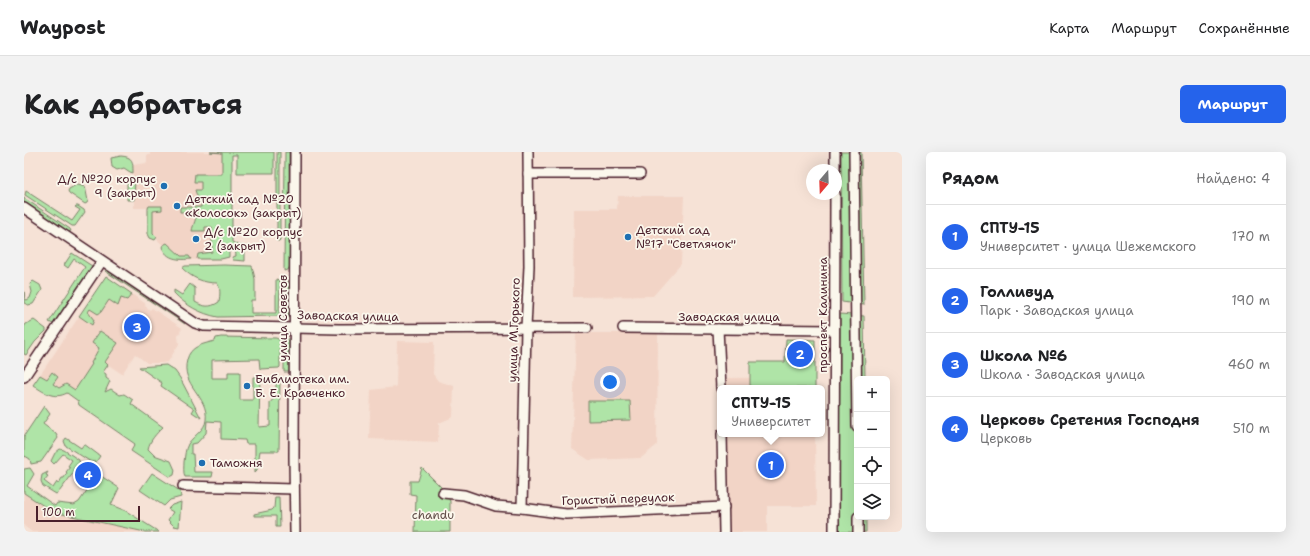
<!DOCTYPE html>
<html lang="ru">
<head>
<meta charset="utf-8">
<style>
	body { margin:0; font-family:"Shantell Sans",sans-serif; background:#f2f2f2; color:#202124 }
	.controls { position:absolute; right:12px; bottom:12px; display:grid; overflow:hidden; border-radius:6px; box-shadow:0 4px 16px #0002 }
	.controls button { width:36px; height:36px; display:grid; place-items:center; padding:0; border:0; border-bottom:1px solid #e0e0e0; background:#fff; color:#202124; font:20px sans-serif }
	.compass { position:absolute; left:782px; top:12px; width:36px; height:36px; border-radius:50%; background:#fff; box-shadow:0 4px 16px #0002; rotate:199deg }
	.scale { position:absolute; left:12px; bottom:10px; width:104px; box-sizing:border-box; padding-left:4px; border:2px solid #4a1f2b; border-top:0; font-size:11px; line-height:14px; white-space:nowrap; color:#4a1f2b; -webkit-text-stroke:3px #fbf7ec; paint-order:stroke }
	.you { position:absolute; left:586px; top:230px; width:14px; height:14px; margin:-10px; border:3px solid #fff; border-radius:50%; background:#1a73e8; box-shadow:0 0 0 6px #1a73e833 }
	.badge { display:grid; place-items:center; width:26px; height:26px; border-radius:50%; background:#2563eb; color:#fff; font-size:13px; font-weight:700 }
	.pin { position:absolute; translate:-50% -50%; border:2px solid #fff; box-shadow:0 1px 4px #0006 }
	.popup { position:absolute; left:693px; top:233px; width:108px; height:52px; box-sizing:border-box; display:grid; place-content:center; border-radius:6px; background:#fff; filter:drop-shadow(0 1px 3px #0005); font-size:13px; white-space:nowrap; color:#757577 }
	.popup b { font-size:15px; color:#202124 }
	.popup::after { content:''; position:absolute; left:50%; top:100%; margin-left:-8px; border:8px solid transparent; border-top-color:#fff }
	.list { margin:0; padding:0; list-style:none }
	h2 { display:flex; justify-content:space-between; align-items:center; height:52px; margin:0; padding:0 16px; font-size:17px }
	h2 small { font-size:13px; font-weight:400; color:#757577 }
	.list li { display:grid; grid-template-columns:26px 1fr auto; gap:12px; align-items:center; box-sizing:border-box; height:64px; padding:0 16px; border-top:1px solid #e0e0e0 }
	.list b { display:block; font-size:15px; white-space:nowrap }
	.list p { margin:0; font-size:13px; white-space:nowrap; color:#757577 }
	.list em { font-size:13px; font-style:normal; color:#757577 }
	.icon { flex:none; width:22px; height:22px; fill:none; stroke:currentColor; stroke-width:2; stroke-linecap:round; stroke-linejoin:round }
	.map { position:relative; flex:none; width:878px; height:380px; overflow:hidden; border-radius:6px }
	header { display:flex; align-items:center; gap:24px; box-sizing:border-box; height:56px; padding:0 20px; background:#fff; border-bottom:1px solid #e0e0e0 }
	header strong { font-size:19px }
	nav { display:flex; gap:22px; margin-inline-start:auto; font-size:14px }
	.intro { display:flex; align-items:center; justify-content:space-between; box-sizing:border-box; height:96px; padding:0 24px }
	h1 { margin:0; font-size:28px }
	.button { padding:10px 18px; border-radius:6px; background:#2563eb; color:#fff; font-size:14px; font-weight:700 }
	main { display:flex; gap:24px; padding:0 24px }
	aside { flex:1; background:#fff; border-radius:6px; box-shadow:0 4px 16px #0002 }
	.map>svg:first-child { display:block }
	.built { fill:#f2d4c6 }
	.green { fill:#afe4a7; stroke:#7c8269 }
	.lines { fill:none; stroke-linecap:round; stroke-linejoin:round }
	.minor-casing { stroke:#4a1f2b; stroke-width:12 }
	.minor { stroke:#fbf7ec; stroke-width:9 }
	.poi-dot { fill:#1f6fb2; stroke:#fbf7ec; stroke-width:1.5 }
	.labels { text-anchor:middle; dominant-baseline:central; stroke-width:3.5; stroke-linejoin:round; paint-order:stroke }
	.poi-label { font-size:12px; fill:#4a1f2b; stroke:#fbf7ec; text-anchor:start }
	.street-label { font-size:12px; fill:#4a1f2b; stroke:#fbf7ec }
	.park-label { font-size:12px; fill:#63504a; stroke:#fbf7ec }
</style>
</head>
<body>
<header>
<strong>Waypost</strong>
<nav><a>Карта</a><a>Маршрут</a><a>Сохранённые</a></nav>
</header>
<div class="intro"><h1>Как добраться</h1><a class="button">Маршрут</a></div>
<main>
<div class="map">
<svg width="878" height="380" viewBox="0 0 878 380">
	<rect width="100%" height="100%" fill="#f6e2d6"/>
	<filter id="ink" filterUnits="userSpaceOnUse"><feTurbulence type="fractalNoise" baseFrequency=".025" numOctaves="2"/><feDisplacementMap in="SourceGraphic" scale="8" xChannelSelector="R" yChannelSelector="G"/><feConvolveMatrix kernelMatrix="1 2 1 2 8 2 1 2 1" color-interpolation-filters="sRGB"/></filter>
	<g filter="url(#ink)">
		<!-- built -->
		<g class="built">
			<polygon points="126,0 203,0 197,107 155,108 127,82 127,56 110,56 110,48 103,48 103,26 109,26 109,13 123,11 123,3 126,3"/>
			<polygon points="594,44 660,44 657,112 629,144 549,145 550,57 593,57"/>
			<polygon points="82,124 122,152 121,154 126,158 128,156 158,176 154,184 155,192 144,210 138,211 123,211 111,202 98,222 80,210 54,249 16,223"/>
			<polygon points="552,181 634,181 633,293 617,306 565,308 548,297"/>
			<polygon points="373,189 410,190 409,222 414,229 430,234 429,265 415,271 414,290 345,287 347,238 372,235"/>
			<polygon points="791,225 791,236 703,236 703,226"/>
			<polygon points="703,282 791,282 792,354 743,354 743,380 704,380"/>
			<polygon points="0,341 29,360 121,380 8,380 0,374"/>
		</g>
		<!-- green -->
		<g class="green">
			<path d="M186,0H250V21H213V3H208V90L214,93L221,94V109L209,108L208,105L212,104L211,94L205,95V105L197,107H173L174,102L188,100V75H181V79H168C169,72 173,67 172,60H156V55H177V48L174,47L171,38H177V30H170L171,22H198V1Z"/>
			<polygon points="253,0 256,0 256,88 255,89 253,89"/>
			<polygon points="261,0 265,0 266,114 264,118 260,119"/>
			<polygon points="817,0 837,0 840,153 818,150"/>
			<path d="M97,4C109,5 109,9 109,21L106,20L100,16L93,18L88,15L87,6Z"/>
			<polygon points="103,26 109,26 111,28 110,48 103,48"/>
			<polygon points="54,32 61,34 64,49 63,51 61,52 45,41 44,39 45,37"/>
			<polygon points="2,39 48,69 56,58 51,55 52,54 54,54 60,58 61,60 51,74 48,74 1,43"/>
			<polygon points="0,46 46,77 47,79 44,80 0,50"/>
			<polygon points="125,54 138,54 138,58 129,59 129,81 133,85 131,88 126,86 124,82 124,56"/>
			<path d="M143,91L157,104H165L167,107C155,108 143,108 138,95L139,93Z"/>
			<polygon points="48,101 68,114 29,172 25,170 61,115 50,107 44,116 40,113"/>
			<path d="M200,113L228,114L231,127V148H227V161H252V127L255,128L256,130L255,164L194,165C177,162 161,153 150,141V138L158,143L166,132L171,136V150C180,155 186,156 195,150C196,142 197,137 193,131C179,131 168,126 158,116L161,114Z"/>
			<polygon points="83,118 159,170 161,172 81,119"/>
			<polygon points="82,124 108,142 103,148 97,146 94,154 85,148 77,160 74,162 66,157 64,160 70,168 68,173 55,164"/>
			<polygon points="260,127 263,128 265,132 265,163 264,166 260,166"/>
			<polygon points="9,129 16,133 18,138 9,152 4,153 0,151 0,139 1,147 3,148 6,146 8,140 6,132"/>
			<polygon points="816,162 840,164 841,227 833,227 833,365 842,365 842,380 815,380"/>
			<polygon points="10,168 22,177 22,179 11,190 2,203 0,202 0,175 2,172"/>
			<path d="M76,179L94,191L81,210L84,213L79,220L82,222V226L86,229L81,240L87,237L96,243L100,242L109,248L107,252L139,275C132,282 126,288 124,297L130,303L147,309L151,318L150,323L146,325L107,299L111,292L55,253L54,249L43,241C30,248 19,240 9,233L16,223L23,227L28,220L34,225L29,232L35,236L42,232L51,238L68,212L67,211L75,196L68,191Z"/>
			<path d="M197,185L252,186L256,188V215L255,216L236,217L235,207L188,208V226H204V220H216V248H229V225H236L235,275L246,274V251L249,247L252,246V227H256L255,299H236L233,318L231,320V292H222L221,288L197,287V270L183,269L182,281L173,291L167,292V302H169L170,320H189L188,325H161C159,320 160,315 160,310C161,303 161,298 164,292C170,283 181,278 182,268C185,244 156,233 163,208C166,194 179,192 191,189L192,186Z"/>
			<polygon points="262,187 266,187 266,220 260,220 260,190"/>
			<polygon points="762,187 791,188 791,236 726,236 726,210 761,210"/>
			<polygon points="142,213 151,219 156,226 177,266 168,260 170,257 137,234 138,231 115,215"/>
			<polygon points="564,249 606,249 607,268 564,269"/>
			<polygon points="20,254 26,262 19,272 32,282 34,286 17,310 7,312 6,307 1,304 0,306 0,284"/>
			<polygon points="42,286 57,296 60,292 76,304 72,310 67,310 42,294 40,289"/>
			<polygon points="36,297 40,298 55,308 56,312 35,340 32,342 19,334 17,329 18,323 24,320 22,323 24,324 20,329 29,336 33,330 35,331 38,326 40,326 43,321 42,320 46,315 44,314 48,308 39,302 30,312 27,309 31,301"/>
			<polygon points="6,316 10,322 3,334 31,354 33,351 50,353 55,350 66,334 53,324 60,316 55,323 71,334 77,324 95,336 87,353 102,359 135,380 121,380 29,360 0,341 0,317"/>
			<polygon points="398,316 421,339 426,349 426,380 391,380 392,343 386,342 386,329 394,329"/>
			<polygon points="128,321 156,339 157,345 146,348 140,354 116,338"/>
			<polygon points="251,345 255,345 256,375 252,375 252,364 230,364 230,362 248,358 250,356"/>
			<polygon points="157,350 155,375 150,374 144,368 149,360 144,357 148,353"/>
		</g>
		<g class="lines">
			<defs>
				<g id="minor">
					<polyline points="271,0 270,305 271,380"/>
					<polyline points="811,0 811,18"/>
					<polyline points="830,0 833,275"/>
					<polyline points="504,22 616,22"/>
					<polyline points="0,56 171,171 180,174 315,177 563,176"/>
					<polyline points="599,176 810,178"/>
					<polyline points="694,177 697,236"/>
					<polyline points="0,225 78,109"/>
					<polyline points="698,282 700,380"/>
					<polyline points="159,334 270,337"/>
					<polyline points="419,341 440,343 472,354 498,356 542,362 700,355"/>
					<polyline points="498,356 502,176 505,114 504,0"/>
					<polyline points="834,365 834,380"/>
					<polyline points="810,380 811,42"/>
				</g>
			</defs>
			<!-- minor casing -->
			<use href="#minor" class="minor-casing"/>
			<!-- minor -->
			<use href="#minor" class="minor"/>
		</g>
	</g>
	<!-- markers -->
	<g class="poi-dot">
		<circle cx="140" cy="34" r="4"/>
		<circle cx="153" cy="54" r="4"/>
		<circle cx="604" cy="85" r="4"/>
		<circle cx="172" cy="87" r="4"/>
		<circle cx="223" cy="234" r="4"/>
		<circle cx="178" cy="311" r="4"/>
	</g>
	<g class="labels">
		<!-- poi labels -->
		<g class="poi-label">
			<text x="132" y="27" text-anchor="end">Д/с №20 корпус<tspan x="132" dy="14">9 (закрыт)</tspan></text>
			<text x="161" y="47">Детский сад №20<tspan x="161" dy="14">«Колосок» (закрыт)</tspan></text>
			<text x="612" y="78">Детский сад<tspan x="612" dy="14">№17 "Светлячок"</tspan></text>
			<text x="180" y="80">Д/с №20 корпус<tspan x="180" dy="14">2 (закрыт)</tspan></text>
			<text x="231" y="227">Библиотека им.<tspan x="231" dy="14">Б. Е. Кравченко</tspan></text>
			<text x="186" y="311">Таможня</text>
		</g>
		<!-- street labels -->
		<g class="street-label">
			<text transform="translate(799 163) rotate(-90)">проспект Калинина</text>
			<text transform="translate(324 164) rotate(1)">Заводская улица</text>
			<text x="705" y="165">Заводская улица</text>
			<text transform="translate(259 166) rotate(-90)">улица Советов</text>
			<text transform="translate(490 178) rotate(-88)">улица М.Горького</text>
			<text transform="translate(594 347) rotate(-2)">Гористый переулок</text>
		</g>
		<!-- park labels -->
		<g class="park-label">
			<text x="409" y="363">chandu</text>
		</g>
	</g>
</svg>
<div class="controls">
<button>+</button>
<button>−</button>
<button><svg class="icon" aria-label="locate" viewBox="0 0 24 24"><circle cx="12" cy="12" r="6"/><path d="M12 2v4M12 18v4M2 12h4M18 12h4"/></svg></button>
<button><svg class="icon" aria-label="layers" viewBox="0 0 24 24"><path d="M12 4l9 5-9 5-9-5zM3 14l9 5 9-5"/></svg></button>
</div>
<svg class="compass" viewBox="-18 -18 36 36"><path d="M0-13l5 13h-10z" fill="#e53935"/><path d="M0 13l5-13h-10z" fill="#757577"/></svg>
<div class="scale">100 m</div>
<div class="you"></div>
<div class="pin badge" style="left:747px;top:313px">1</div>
<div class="popup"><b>СПТУ-15</b>Университет</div>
<div class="pin badge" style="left:776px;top:202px">2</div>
<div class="pin badge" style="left:113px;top:175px">3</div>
<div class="pin badge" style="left:64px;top:323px">4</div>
</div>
<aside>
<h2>Рядом<small>Найдено: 4</small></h2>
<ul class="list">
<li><span class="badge">1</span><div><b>СПТУ-15</b><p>Университет · улица Шежемского</p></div><em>170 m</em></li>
<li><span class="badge">2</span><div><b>Голливуд</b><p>Парк · Заводская улица</p></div><em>190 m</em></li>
<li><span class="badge">3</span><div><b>Школа №6</b><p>Школа · Заводская улица</p></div><em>460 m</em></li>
<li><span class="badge">4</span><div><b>Церковь Сретения Господня</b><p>Церковь</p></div><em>510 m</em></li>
</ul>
</aside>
</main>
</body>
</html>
